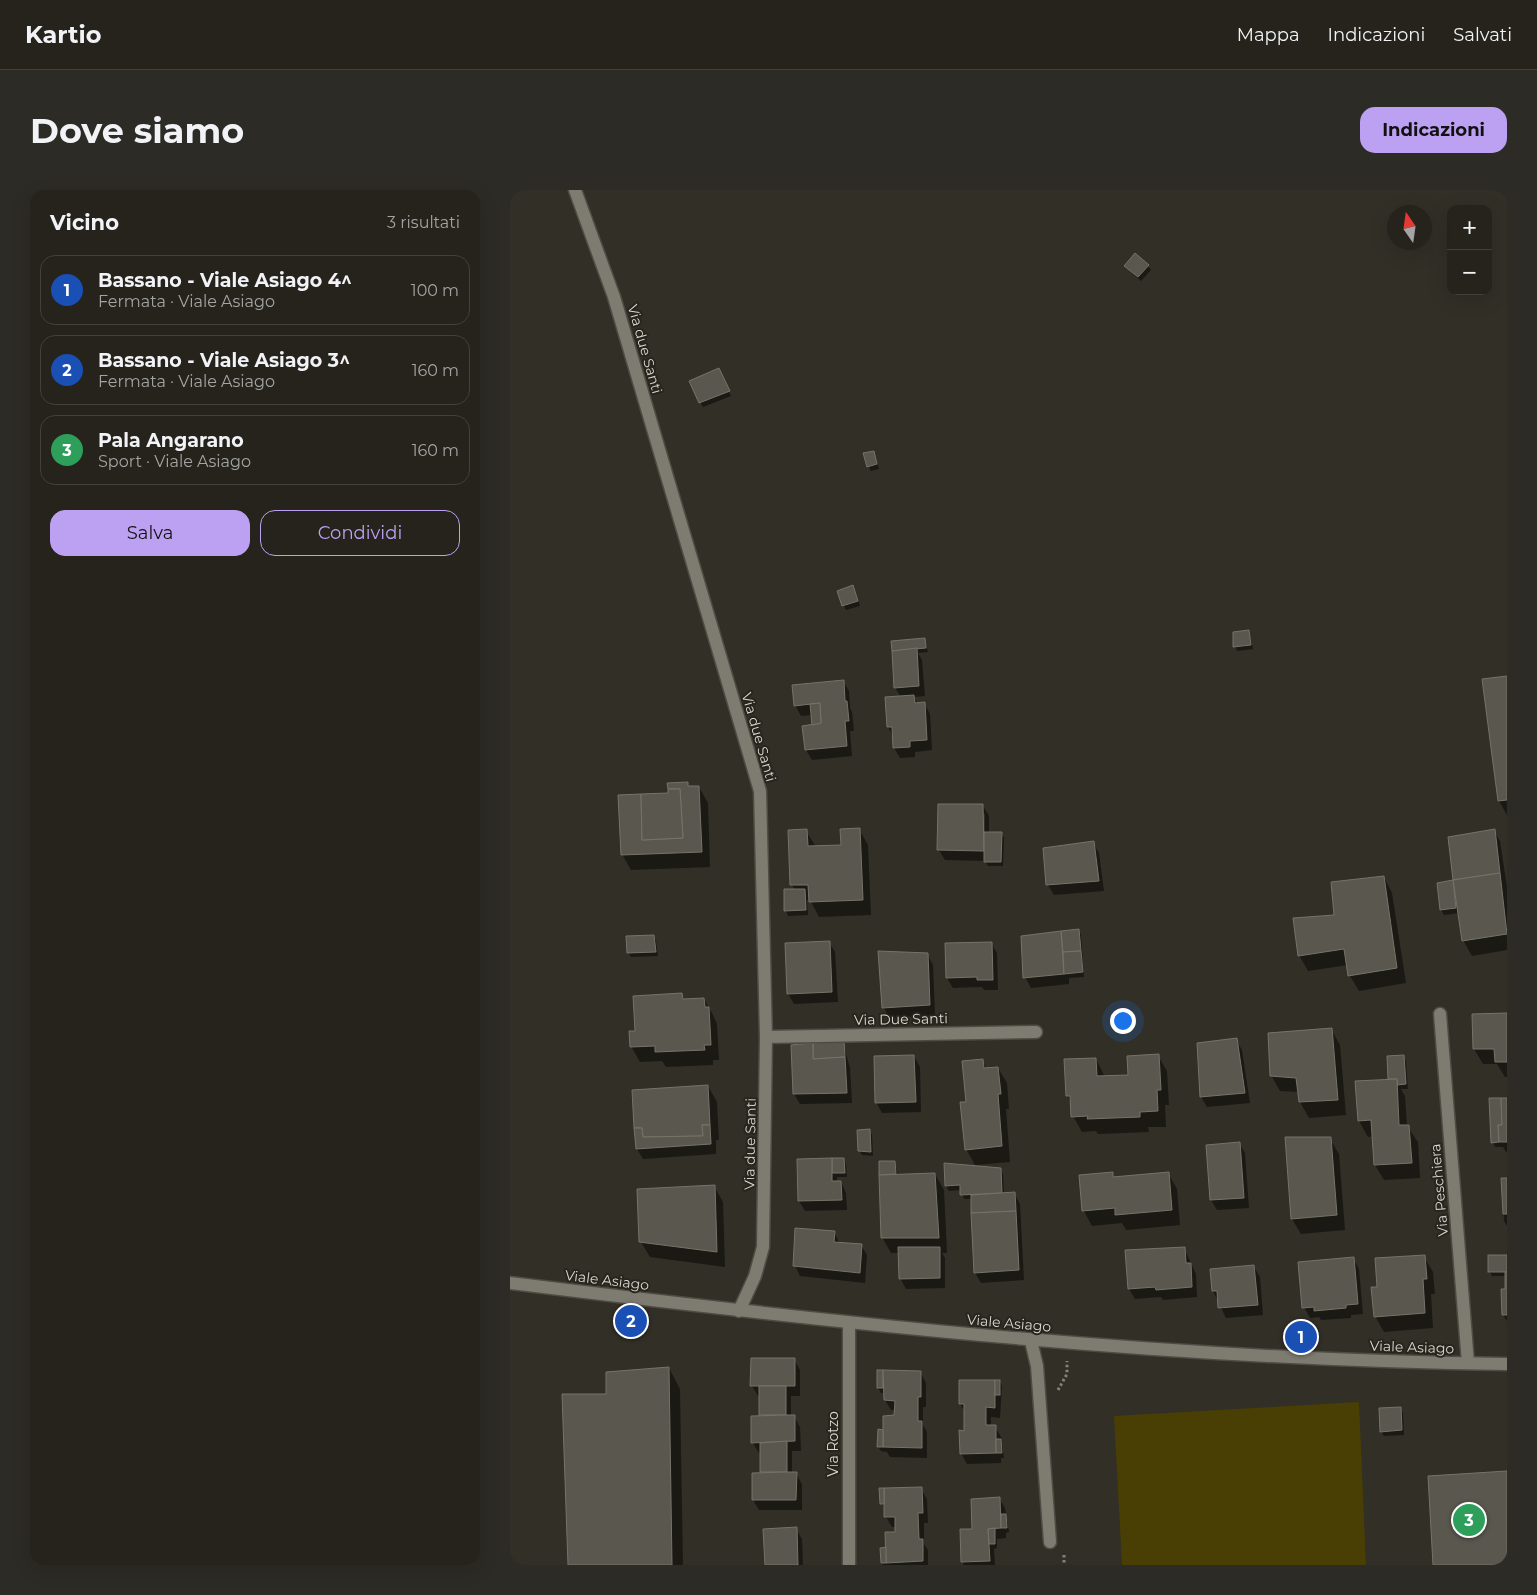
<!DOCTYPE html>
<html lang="it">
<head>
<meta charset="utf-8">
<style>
	body { margin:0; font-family:Montserrat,sans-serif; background:#2d2b25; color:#f1f3f6 }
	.controls { position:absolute; right:15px; top:15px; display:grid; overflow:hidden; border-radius:10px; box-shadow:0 5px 20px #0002 }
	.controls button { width:45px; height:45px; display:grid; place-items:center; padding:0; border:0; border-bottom:1px solid #42403b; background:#25231c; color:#f1f3f6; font:25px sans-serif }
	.compass { position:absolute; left:877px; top:15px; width:45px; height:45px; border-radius:50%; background:#25231c; box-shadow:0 5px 20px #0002; rotate:347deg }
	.you { position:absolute; left:612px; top:830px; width:18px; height:18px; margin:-12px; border:4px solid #fff; border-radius:50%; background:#1a73e8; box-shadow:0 0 0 8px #1a73e833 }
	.badge { display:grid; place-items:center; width:32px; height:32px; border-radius:50%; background:#bca0f2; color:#fff; font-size:16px; font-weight:700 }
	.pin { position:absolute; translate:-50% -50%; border:2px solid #fff; box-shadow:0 1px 5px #0006 }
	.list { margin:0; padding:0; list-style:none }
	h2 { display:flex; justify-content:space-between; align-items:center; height:65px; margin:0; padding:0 20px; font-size:21px }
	h2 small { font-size:16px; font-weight:400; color:#a3a4a3 }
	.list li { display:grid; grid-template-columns:32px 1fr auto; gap:15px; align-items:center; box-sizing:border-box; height:70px; margin:0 10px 10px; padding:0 10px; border:1px solid #42403b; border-radius:15px }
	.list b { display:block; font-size:19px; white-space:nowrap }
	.list p { margin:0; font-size:16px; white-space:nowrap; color:#a3a4a3 }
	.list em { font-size:16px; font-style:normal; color:#a3a4a3 }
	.actions { display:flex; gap:10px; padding:15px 20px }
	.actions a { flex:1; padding:11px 0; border:1px solid #bca0f2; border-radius:15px; text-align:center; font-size:18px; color:#bca0f2 }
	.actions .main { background:#bca0f2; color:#111 }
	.map { position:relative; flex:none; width:997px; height:1375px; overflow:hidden; border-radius:15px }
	header { display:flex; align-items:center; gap:30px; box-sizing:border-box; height:70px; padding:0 25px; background:#25231c; border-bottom:1px solid #42403b }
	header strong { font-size:24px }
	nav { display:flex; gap:28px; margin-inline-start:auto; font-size:18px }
	.intro { display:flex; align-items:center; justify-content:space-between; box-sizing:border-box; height:120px; padding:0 30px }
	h1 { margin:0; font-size:35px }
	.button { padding:12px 22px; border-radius:15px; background:#bca0f2; color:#111; font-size:18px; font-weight:700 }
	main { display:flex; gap:30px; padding:0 30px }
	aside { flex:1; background:#25231c; border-radius:15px; box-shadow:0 5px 20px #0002 }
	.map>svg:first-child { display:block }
	.green { fill:#493e04 }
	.shadow { fill:#0007; fill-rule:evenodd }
	.building { fill:#5a584e; stroke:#767469 }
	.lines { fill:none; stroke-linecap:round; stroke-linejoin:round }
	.service-casing { stroke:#4e4c44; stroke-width:15 }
	.minor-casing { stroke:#4e4c44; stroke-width:15 }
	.secondary-casing { stroke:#4e4c44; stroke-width:15 }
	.path { stroke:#83817a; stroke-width:3; stroke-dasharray:2.5 2.5; stroke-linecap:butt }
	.service { stroke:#7e7c71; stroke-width:12 }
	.minor { stroke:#7e7c71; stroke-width:12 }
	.secondary { stroke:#7e7c71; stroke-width:12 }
	.labels { text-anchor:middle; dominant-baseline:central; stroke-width:4; stroke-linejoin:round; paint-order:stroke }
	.street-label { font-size:14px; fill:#d7d6d0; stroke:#27251c }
</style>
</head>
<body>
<header>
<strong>Kartio</strong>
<nav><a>Mappa</a><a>Indicazioni</a><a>Salvati</a></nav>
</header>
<div class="intro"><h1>Dove siamo</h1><a class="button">Indicazioni</a></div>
<main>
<aside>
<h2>Vicino<small>3 risultati</small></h2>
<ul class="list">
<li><span class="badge" style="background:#1a4fb4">1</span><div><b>Bassano - Viale Asiago 4^</b><p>Fermata · Viale Asiago</p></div><em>100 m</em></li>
<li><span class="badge" style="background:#1a4fb4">2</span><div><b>Bassano - Viale Asiago 3^</b><p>Fermata · Viale Asiago</p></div><em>160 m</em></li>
<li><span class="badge" style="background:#2e9e5b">3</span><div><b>Pala Angarano</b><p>Sport · Viale Asiago</p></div><em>160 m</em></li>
</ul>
<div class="actions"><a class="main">Salva</a><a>Condividi</a></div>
</aside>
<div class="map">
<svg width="997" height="1375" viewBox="0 0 997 1375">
	<rect width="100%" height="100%" fill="#312f26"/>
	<!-- green -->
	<polygon class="green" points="849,1212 856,1375 612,1375 604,1226"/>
	<!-- shadow -->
	<g class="shadow">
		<polygon points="638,76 641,80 631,91 615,77"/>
		<polygon points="211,185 221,206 193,217 190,212"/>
		<polygon points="363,262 369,279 361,281 358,276"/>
		<polygon points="345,402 350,416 336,420 333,415"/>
		<polygon points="739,442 743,459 727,461 725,456"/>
		<polygon points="414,449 418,462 408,463 412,470 415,506 404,507 408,514 414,513 420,524 422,560 405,562 405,567 390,568 384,558 383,546 378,537 391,507 385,498 382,452"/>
		<polygon points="997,487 997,625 989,611"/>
		<polygon points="333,491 339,501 340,518 342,522 344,541 340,541 342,566 302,570 296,560 294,537 304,536 303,525 291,526 285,515"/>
		<polygon points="177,593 180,597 189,597 198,613 200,677 121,680 112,664 159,604"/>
		<path d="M473,616L479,626V643H491L494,648L493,676H478L475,671L435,670L429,660ZM472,624H475V657H473Z"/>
		<polygon points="349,639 358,655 361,725 309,727 300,710 297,710 298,725 278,726 276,721 285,700 282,695 296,641 306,657 332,656"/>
		<polygon points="984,641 990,651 997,697 997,760 962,766 953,750 949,723 934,725 931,720 928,694 944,691"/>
		<polygon points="583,653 589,663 594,701 544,705 538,695 534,659"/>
		<polygon points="874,687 882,703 896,793 849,801 840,786 838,775 798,781 789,765 826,726"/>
		<polygon points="569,740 571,745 574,787 559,788 559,794 521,798 515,787 512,747"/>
		<polygon points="144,746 146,751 148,766 121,767 118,762"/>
		<polygon points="319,752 325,762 328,812 284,814 278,804 276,754"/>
		<polygon points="481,753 487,763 488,800 474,800 472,797 443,798 437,788"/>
		<polygon points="417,764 423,775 425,825 380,828 374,818"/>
		<polygon points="171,804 175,810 194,809 203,825 207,834 209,870 203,870 203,875 156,877 152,871 130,872 121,856 127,842"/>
		<polygon points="997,824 997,887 995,887 987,874 973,874 964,859"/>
		<polygon points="821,839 830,855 836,925 799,928 790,912 789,902 770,901 761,885"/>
		<polygon points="726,850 732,860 740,913 697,917 691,907 689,855"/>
		<polygon points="333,853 340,878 342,913 290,914 284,904"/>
		<polygon points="404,866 410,877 411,922 372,923 366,912"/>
		<polygon points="648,866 657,881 659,915 655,915 656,937 638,937 639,942 588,944 586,941 572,942 563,926 562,914 557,905 586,869 595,887 619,886"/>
		<polygon points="893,866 896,871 898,899 891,899 895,906 897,936 908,952 910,988 874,990 865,975 864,946 858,947 849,931 847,892 881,891 879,888"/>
		<polygon points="473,871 477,879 488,878 497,893 499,919 496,919 500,972 465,975 456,959 457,913"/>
		<polygon points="198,896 207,912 209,950 206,950 206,964 133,969 127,959 123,901"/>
		<polygon points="997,909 997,962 996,962 993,957 985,957 983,952"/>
		<polygon points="359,940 362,945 363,966 352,965 349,960"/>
		<polygon points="776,948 820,949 829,964 835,1040 791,1044 782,1029"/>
		<polygon points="729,953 735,963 739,1018 707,1020 701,1010 697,956"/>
		<polygon points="334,970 336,974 337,987 327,987 327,992 331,992 336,1003 337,1020 295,1021 289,1011"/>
		<polygon points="385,973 388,985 425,984 434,1000 437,1063 432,1063 435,1068 435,1098 396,1099 390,1088 390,1063 381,1063 372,1047 370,985"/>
		<polygon points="435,974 490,979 493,984 494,1004 504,1003 510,1014 514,1090 471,1093 465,1083 462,1009 454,1009 451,1000 439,1001 436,996"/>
		<polygon points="602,983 605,988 658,983 667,999 670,1035 616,1040 612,1033 582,1036 574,1021"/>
		<polygon points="992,989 997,989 997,1036 994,1031"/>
		<polygon points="204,996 213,1012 215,1077 140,1067 131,1052"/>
		<polygon points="324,1042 330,1054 351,1055 357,1065 355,1093 290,1086 285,1075"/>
		<polygon points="674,1058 686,1084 687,1107 653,1110 651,1107 625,1109 619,1099"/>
		<polygon points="997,1066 997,1131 993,1125 996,1086 982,1086 980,1082"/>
		<polygon points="914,1067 923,1082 925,1104 921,1104 923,1138 874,1142 865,1126 869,1098"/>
		<polygon points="843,1068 849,1079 853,1124 841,1125 841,1128 811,1130 809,1127 800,1128 794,1117"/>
		<polygon points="744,1077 750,1087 753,1125 716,1128 703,1101"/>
		<polygon points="284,1169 290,1180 290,1206 281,1206 281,1226 284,1226 290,1237 291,1261 282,1261 282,1284 286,1284 292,1294 292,1320 249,1320 243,1310 243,1284 251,1283 251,1263 249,1263 243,1253 250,1226 250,1206 248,1206 242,1196"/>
		<polygon points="159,1178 170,1199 173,1375 59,1375 98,1205"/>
		<polygon points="369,1182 410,1182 416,1193 416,1217 413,1217 413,1235 417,1242 417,1268 380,1267 377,1262 371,1261 368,1257 386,1227 386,1220 381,1220 375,1210 375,1203 371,1203 368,1198"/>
		<polygon points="490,1191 492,1196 490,1228 481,1227 481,1237 485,1237 491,1247 494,1268 491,1268 491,1273 457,1274 451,1263 455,1242 455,1222 450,1214"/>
		<polygon points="890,1218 893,1223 894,1245 874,1246 871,1241"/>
		<polygon points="411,1299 417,1309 418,1333 414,1333 414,1354 418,1360 418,1375 373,1375 372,1373 377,1359 386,1343 386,1337 382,1337 376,1327 375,1318 371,1313"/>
		<polygon points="489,1308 495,1318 499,1342 496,1343 496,1348 487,1349 487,1358 484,1359 485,1375 454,1375 452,1371 463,1340"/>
		<polygon points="286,1339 292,1349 293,1375 256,1375"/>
	</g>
	<!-- building -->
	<g class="building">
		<polygon points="625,63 639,75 628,87 614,76"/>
		<polygon points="209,178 220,201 189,213 179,191"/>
		<polygon points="364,261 367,274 357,277 353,263"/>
		<polygon points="343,395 348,411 332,416 327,401"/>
		<polygon points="739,440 741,455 723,457 723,442"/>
		<polygon points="415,448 416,458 382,461 381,451"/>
		<polygon points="407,458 409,496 384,498 382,461"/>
		<polygon points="997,486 997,610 988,611 972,489"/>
		<polygon points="334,490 335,511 337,511 339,531 335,531 337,556 295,560 292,536 311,533 310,513 284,516 282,495"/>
		<polygon points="404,505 405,513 415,512 417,550 400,551 400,557 383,558 382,537 377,537 375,507"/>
		<polygon points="310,513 311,533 302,535 300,514"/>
		<polygon points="178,592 178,596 189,596 192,662 111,665 108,605 131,604 132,650 173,648 170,599 158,599 157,593"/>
		<polygon points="158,599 170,599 173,648 132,650 131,604 158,603"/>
		<polygon points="428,614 473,614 474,661 427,660"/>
		<polygon points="350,638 353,710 299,712 298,695 280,695 278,640 297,639 298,656 331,655 330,639"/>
		<polygon points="985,639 990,683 943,690 938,647"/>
		<polygon points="474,642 492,642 491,672 474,672"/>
		<polygon points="584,651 589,691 536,695 533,658"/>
		<polygon points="990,683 997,744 952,751 943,690"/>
		<polygon points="874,686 887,778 838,786 834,759 788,766 783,728 824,725 821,692"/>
		<polygon points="943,690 946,718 930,720 927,693"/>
		<polygon points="274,699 295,699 296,720 274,721"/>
		<polygon points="569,739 571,761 553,762 551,741"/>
		<polygon points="551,741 554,784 513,788 511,746"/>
		<polygon points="144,745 146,762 117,763 116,746"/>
		<polygon points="320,751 322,802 277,804 275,753"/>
		<polygon points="482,752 483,790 467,790 467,787 436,788 435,753"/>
		<polygon points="368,761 418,763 420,815 372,818"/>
		<polygon points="571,761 573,782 554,784 553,762"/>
		<polygon points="172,803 173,809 194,808 195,817 199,817 201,855 194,855 195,860 145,862 145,856 120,857 119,841 125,841 123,806"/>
		<polygon points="997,823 997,872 985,872 984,859 963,859 962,824"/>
		<polygon points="822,838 828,910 789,912 786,888 760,886 758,843"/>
		<polygon points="727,848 735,903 690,907 687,853"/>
		<polygon points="334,851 335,867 303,869 303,853"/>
		<polygon points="303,853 303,869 335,867 337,903 283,904 281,855"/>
		<polygon points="649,864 651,900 647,900 648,921 630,922 630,927 577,929 578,926 561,927 560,906 556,906 554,869 586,868 587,886 618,885 617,866"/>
		<polygon points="404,865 406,912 365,913 364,866"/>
		<polygon points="894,865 896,894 887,895 887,889 878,889 877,866"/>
		<polygon points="473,869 474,878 488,877 491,904 488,904 492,956 455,960 450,912 456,912 452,871"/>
		<polygon points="887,889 889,935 899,935 902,973 864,975 861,930 848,931 845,891"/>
		<polygon points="198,895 200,935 192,935 193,946 133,947 132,938 124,938 122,900"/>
		<polygon points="979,908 991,908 992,935 988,935 989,952 981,953"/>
		<polygon points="991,908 997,908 997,952 989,952 988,935 992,935"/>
		<polygon points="192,935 200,935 201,954 126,959 124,938 132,938 133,947 193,946"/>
		<polygon points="360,939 361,962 348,961 347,940"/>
		<polygon points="775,947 821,947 827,1025 781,1029"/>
		<polygon points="730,952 734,1008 700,1010 696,955"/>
		<polygon points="322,968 334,968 335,983 322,983"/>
		<polygon points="322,968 322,991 331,991 332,1010 288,1011 287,969"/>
		<polygon points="369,971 385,971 386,984 369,985"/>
		<polygon points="434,973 491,978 492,1003 450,1005 450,995 435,996"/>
		<polygon points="603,982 603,987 659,982 662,1020 605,1025 605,1018 572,1021 569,985"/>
		<polygon points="425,983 429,1048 371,1048 369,985"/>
		<polygon points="991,988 997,988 997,1024 993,1024"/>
		<polygon points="205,995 207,1062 129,1052 127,999"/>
		<polygon points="505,1002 506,1021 461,1023 461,1005"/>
		<polygon points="506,1021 509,1080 464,1083 461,1023"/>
		<polygon points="285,1038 325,1041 324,1052 352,1054 350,1083 283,1076"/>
		<polygon points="388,1057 430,1057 430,1088 389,1089"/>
		<polygon points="675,1057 676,1073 681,1073 682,1097 646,1100 645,1097 618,1099 615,1060"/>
		<polygon points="915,1065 917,1089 913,1089 915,1123 864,1127 861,1097 867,1097 865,1068"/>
		<rect x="978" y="1065" width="19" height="17"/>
		<polygon points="844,1067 848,1114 836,1115 836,1118 804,1121 804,1117 792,1118 788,1072"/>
		<polygon points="744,1075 748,1115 708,1118 707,1101 702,1101 700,1079"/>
		<polygon points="995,1082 997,1082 997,1125 992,1125 991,1099 995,1099"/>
		<polygon points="241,1168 285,1168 285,1196 240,1196"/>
		<polygon points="159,1177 162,1375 58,1375 52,1204 96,1204 96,1182"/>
		<rect x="367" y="1180" width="6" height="18"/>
		<polygon points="373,1180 411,1181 411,1207 408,1207 408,1231 412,1231 412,1258 373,1257 373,1226 384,1225 385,1211 374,1210"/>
		<polygon points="449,1190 485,1190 485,1218 476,1217 476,1235 486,1235 486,1263 450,1264 449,1240 454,1241 454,1214 449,1214"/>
		<rect x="485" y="1190" width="5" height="15"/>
		<rect x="249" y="1196" width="27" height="29"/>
		<polygon points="891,1217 892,1240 870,1242 869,1218"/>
		<polygon points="276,1225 285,1225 285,1251 241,1253 241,1226"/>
		<polygon points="368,1239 373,1240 373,1257 367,1257"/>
		<polygon points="486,1249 491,1249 492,1263 486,1263"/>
		<polygon points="277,1251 277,1282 250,1282 250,1253"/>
		<polygon points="997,1281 997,1375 923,1375 918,1286"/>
		<polygon points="277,1282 287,1282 286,1310 242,1310 242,1283"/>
		<polygon points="412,1297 413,1323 408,1323 409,1349 413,1349 413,1371 376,1373 375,1342 385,1342 385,1327 374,1327 374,1298"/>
		<polygon points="369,1298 374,1298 374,1314 370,1314"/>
		<polygon points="490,1307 491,1338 478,1339 480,1371 451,1372 450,1339 462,1339 461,1309"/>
		<polygon points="491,1324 496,1324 497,1338 491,1338"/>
		<polygon points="287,1337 288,1375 255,1375 253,1339"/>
		<polygon points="485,1338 485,1354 479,1354 478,1339"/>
		<polygon points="376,1357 376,1373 371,1373 370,1358"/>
	</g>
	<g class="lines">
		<defs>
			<polyline id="service" points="521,1151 527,1176 540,1352"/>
			<g id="minor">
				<polyline points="65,0 104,107 250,601 256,847 253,1057 245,1086 229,1121"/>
				<polyline points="930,824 958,1173"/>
				<polyline points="256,847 526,842"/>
				<polyline points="339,1375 339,1133"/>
			</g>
			<path id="secondary" d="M0,1093C331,1134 663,1170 997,1174"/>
		</defs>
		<!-- service casing -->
		<use href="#service" class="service-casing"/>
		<!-- minor casing -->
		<use href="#minor" class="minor-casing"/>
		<!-- secondary casing -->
		<use href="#secondary" class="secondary-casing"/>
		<!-- path -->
		<g class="path">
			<polyline points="548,1200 557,1184 557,1171"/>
			<polyline points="554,1365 554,1375"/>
		</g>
		<!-- service -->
		<use href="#service" class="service"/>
		<!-- minor -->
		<use href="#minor" class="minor"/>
		<!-- secondary -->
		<use href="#secondary" class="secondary"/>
	</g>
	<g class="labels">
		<!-- street labels -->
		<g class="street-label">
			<text transform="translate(135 159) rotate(74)">Via due Santi</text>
			<text transform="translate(249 547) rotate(74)">Via due Santi</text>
			<text transform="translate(391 829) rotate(-1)">Via Due Santi</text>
			<text transform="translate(240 954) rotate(-89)">Via due Santi</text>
			<text transform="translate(929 1000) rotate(-95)">Via Peschiera</text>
			<text transform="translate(97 1090) rotate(7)">Viale Asiago</text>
			<text transform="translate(499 1133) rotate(5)">Viale Asiago</text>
			<text transform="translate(902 1157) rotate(2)">Viale Asiago</text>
			<text transform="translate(323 1254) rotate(-90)">Via Rotzo</text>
		</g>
	</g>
</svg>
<div class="controls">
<button>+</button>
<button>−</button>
</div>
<svg class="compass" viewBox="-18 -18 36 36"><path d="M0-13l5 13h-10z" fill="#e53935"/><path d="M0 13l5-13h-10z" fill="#a3a4a3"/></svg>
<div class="you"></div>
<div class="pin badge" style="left:791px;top:1147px;background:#1a4fb4">1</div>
<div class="pin badge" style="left:121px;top:1131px;background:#1a4fb4">2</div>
<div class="pin badge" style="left:959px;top:1330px;background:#2e9e5b">3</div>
</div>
</main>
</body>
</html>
